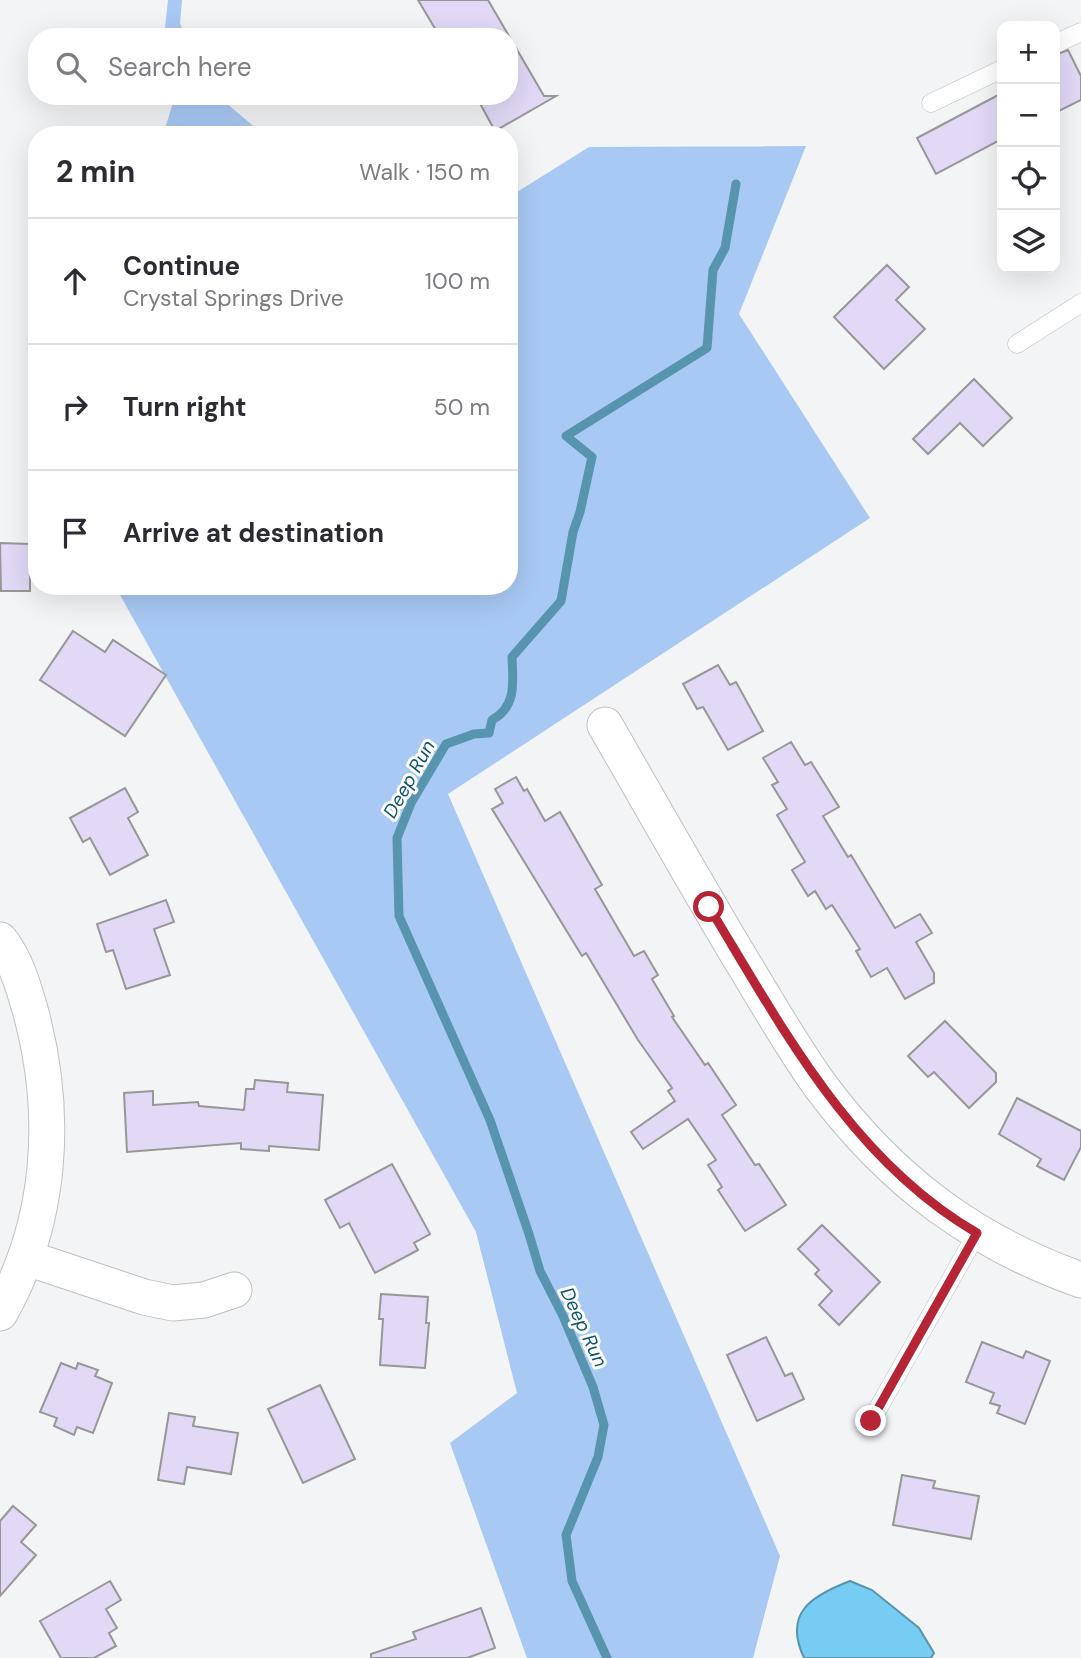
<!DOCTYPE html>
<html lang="en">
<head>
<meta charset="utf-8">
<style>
	body { margin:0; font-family:"DM Sans",sans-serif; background:#f7f7f7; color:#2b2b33 }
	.controls { position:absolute; right:21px; top:21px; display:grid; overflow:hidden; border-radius:14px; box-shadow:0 7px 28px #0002 }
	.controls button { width:63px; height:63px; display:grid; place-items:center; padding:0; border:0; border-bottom:2px solid #e1e1e2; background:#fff; color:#2b2b33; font:35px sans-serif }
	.stop { position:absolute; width:21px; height:21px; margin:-16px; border:5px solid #b62536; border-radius:50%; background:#fff }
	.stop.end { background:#b62536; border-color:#fff; box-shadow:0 2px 7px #0008 }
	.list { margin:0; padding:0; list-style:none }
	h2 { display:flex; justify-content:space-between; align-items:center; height:91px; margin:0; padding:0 28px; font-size:30px }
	h2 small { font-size:23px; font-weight:400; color:#7c7c81 }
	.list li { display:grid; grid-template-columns:46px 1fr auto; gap:21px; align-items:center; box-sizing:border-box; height:126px; padding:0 28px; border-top:2px solid #e1e1e2 }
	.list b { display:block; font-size:26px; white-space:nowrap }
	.list p { margin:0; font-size:23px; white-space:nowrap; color:#7c7c81 }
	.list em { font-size:23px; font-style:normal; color:#7c7c81 }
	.icon { flex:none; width:38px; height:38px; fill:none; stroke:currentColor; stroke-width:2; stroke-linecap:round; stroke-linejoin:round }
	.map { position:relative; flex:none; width:1081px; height:1658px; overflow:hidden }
	.search { position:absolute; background:#fff; box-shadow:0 7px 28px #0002; left:28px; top:28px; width:490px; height:77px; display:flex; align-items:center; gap:18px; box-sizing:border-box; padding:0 24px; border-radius:28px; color:#7c7c81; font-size:26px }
	.panel { position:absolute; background:#fff; box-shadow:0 7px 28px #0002; left:28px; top:126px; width:490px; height:469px; border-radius:28px }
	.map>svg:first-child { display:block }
	.green { fill:#a8c9f4 }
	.water { fill:#76ccf2; stroke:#5794ae; stroke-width:2 }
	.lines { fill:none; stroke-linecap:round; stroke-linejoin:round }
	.stream { stroke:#5794ae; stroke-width:9 }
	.building { fill:#e1d9f6; stroke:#989798; stroke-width:2 }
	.lane-casing { stroke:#bfc0c1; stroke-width:19 }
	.street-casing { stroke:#bfc0c1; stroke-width:37 }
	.lane { stroke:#fff; stroke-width:18 }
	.street { stroke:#fff; stroke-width:35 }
	.route { stroke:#b62536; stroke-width:9 }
	.labels { text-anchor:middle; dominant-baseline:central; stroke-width:6; stroke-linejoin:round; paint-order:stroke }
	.water-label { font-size:19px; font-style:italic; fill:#0b546e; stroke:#fff }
</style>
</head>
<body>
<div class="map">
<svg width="1081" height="1658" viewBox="0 0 1081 1658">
	<rect width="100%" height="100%" fill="#f3f4f5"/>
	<!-- green -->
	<g class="green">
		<polygon points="168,0 182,0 180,23 185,37 167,37 165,28"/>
		<polygon points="175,96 218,96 264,135 163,135"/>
		<polygon points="806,146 739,314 870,518 448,794 780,1556 753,1658 527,1658 450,1443 517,1393 476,1232 115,586 509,586 509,197 589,147"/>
	</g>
	<!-- water -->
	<path class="water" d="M850,1581L872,1590L919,1628L934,1653L931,1658H804C783,1613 811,1596 850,1581Z"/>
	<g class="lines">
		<!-- stream -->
		<path class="stream" d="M607,1658L572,1581L566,1535L598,1457L604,1425L593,1387L563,1316L540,1271L529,1234L490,1120L399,916L397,838L411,803L446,744L474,734L489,733L492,720C517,707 513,681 512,657L561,601L573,532L580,512L592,457L566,436L707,348L713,270L725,248L736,184"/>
	</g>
	<!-- building -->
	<g class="building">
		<polygon points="418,0 488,0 544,96 556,96 495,131 476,96 509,96 509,37 440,37"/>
		<polygon points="1068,50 1081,76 1081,100 1055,113 1055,55"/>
		<polygon points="1002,93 1002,139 936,174 917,138"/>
		<polygon points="887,265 909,287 896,300 925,329 884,369 834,317"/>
		<polygon points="974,379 1012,418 983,446 960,423 928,454 913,439"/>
		<polygon points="0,543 30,544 30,591 1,591"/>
		<polygon points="73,631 105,652 113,640 166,675 125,736 40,680"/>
		<polygon points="718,665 730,685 736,682 763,731 728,750 703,707 697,709 683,684"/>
		<polygon points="791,742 805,765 811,762 839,807 823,816 848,857 851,855 895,928 920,914 932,933 916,942 934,973 934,983 905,999 887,968 871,977 856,951 860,949 832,905 826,909 815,891 808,896 792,870 805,862 777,815 787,809 772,785 778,782 763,758"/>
		<polygon points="516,777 524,791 527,789 545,821 560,812 602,885 595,889 634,956 644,951 658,975 652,979 674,1016 672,1017 705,1065 708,1063 736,1105 722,1115 755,1165 759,1164 786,1205 745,1231 718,1190 722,1187 708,1165 716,1160 688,1119 643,1149 631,1132 675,1101 668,1091 672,1088 638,1040 586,953 582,956 492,809 503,803 495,789"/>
		<polygon points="125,788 138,812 128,818 148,855 110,875 90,838 83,842 70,818"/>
		<polygon points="166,900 174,922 154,929 170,975 126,989 113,950 106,952 97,924"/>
		<polygon points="945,1021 996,1073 996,1082 969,1108 934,1072 928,1077 908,1056"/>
		<polygon points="255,1080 288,1083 287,1092 323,1095 319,1150 269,1146 269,1151 241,1149 241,1143 127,1152 124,1093 153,1091 153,1105 198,1102 199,1106 244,1110 246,1089 254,1089"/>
		<polygon points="1017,1098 1081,1131 1081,1147 1064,1180 1037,1166 1041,1159 999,1134"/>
		<polygon points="392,1164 430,1234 414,1243 418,1250 375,1273 349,1223 340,1228 325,1200"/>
		<polygon points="822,1225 880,1282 839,1325 819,1305 832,1291 815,1274 819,1270 798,1249"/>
		<polygon points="381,1294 428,1297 426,1323 429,1323 425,1368 380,1365 383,1319 379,1319"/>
		<polygon points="766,1337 785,1376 792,1373 804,1399 757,1421 727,1355"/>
		<polygon points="982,1342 1023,1358 1026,1351 1050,1361 1025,1424 997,1413 1000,1406 990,1403 994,1393 966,1382"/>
		<polygon points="61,1363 76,1369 78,1363 98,1370 95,1376 112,1383 93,1433 77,1427 74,1435 54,1426 57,1418 40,1412"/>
		<polygon points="320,1385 355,1459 303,1483 268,1409"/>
		<polygon points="169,1413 195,1417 193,1426 238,1433 231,1474 187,1467 184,1484 158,1480"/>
		<polygon points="902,1475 935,1481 933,1488 979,1496 971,1539 893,1525"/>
		<polygon points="13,1506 36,1525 21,1542 36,1555 0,1596 0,1521"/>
		<polygon points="110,1581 121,1600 106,1609 117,1628 109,1633 116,1646 94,1658 61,1658 40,1621"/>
		<polygon points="481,1608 495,1648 467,1658 371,1658 371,1654 416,1639 413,1632"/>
	</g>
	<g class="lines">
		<defs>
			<g id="lane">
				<polyline points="1055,44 1081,32"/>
				<polyline points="931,103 1002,69"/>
				<polyline points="1017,344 1081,303"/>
				<polyline points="871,1421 977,1233"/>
			</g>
			<g id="street">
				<path d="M605,725C650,803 694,881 740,958C767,1002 792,1047 822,1088C891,1180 973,1242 1081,1280"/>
				<path d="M0,940C16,960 24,988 31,1013C58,1114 52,1221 0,1313"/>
				<polyline points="27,1258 144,1297 173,1303 204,1300 234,1290"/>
			</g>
		</defs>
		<!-- lane casing -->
		<use href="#lane" class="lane-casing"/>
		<!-- street casing -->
		<use href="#street" class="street-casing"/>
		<!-- lane -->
		<use href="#lane" class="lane"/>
		<!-- street -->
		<use href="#street" class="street"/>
	</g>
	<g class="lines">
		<!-- route -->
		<path class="route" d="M709,907C782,1027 851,1160 977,1233L871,1421"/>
	</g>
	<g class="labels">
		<!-- water labels -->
		<g class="water-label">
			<text transform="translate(409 779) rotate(-61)">Deep Run</text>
			<text transform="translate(584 1327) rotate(65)">Deep Run</text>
		</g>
	</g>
</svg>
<div class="controls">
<button>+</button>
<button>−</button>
<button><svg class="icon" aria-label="locate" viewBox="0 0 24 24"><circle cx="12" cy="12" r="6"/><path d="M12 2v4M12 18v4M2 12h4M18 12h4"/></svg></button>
<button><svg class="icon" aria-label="layers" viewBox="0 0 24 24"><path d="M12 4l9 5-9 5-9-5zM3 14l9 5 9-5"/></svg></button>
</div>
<div class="stop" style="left:709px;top:907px"></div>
<div class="stop end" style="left:871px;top:1421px"></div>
<div class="search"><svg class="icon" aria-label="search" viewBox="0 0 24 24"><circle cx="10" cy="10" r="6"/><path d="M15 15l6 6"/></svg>Search here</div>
<section class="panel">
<h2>2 min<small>Walk · 150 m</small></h2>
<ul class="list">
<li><svg class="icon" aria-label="ahead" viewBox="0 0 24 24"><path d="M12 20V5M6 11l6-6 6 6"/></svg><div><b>Continue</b><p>Crystal Springs Drive</p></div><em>100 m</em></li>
<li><svg class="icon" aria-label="right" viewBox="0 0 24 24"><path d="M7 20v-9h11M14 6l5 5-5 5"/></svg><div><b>Turn right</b></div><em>50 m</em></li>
<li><svg class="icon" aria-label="arrive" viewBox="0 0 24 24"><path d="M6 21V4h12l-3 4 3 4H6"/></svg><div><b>Arrive at destination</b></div></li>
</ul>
</section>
</div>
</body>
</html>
